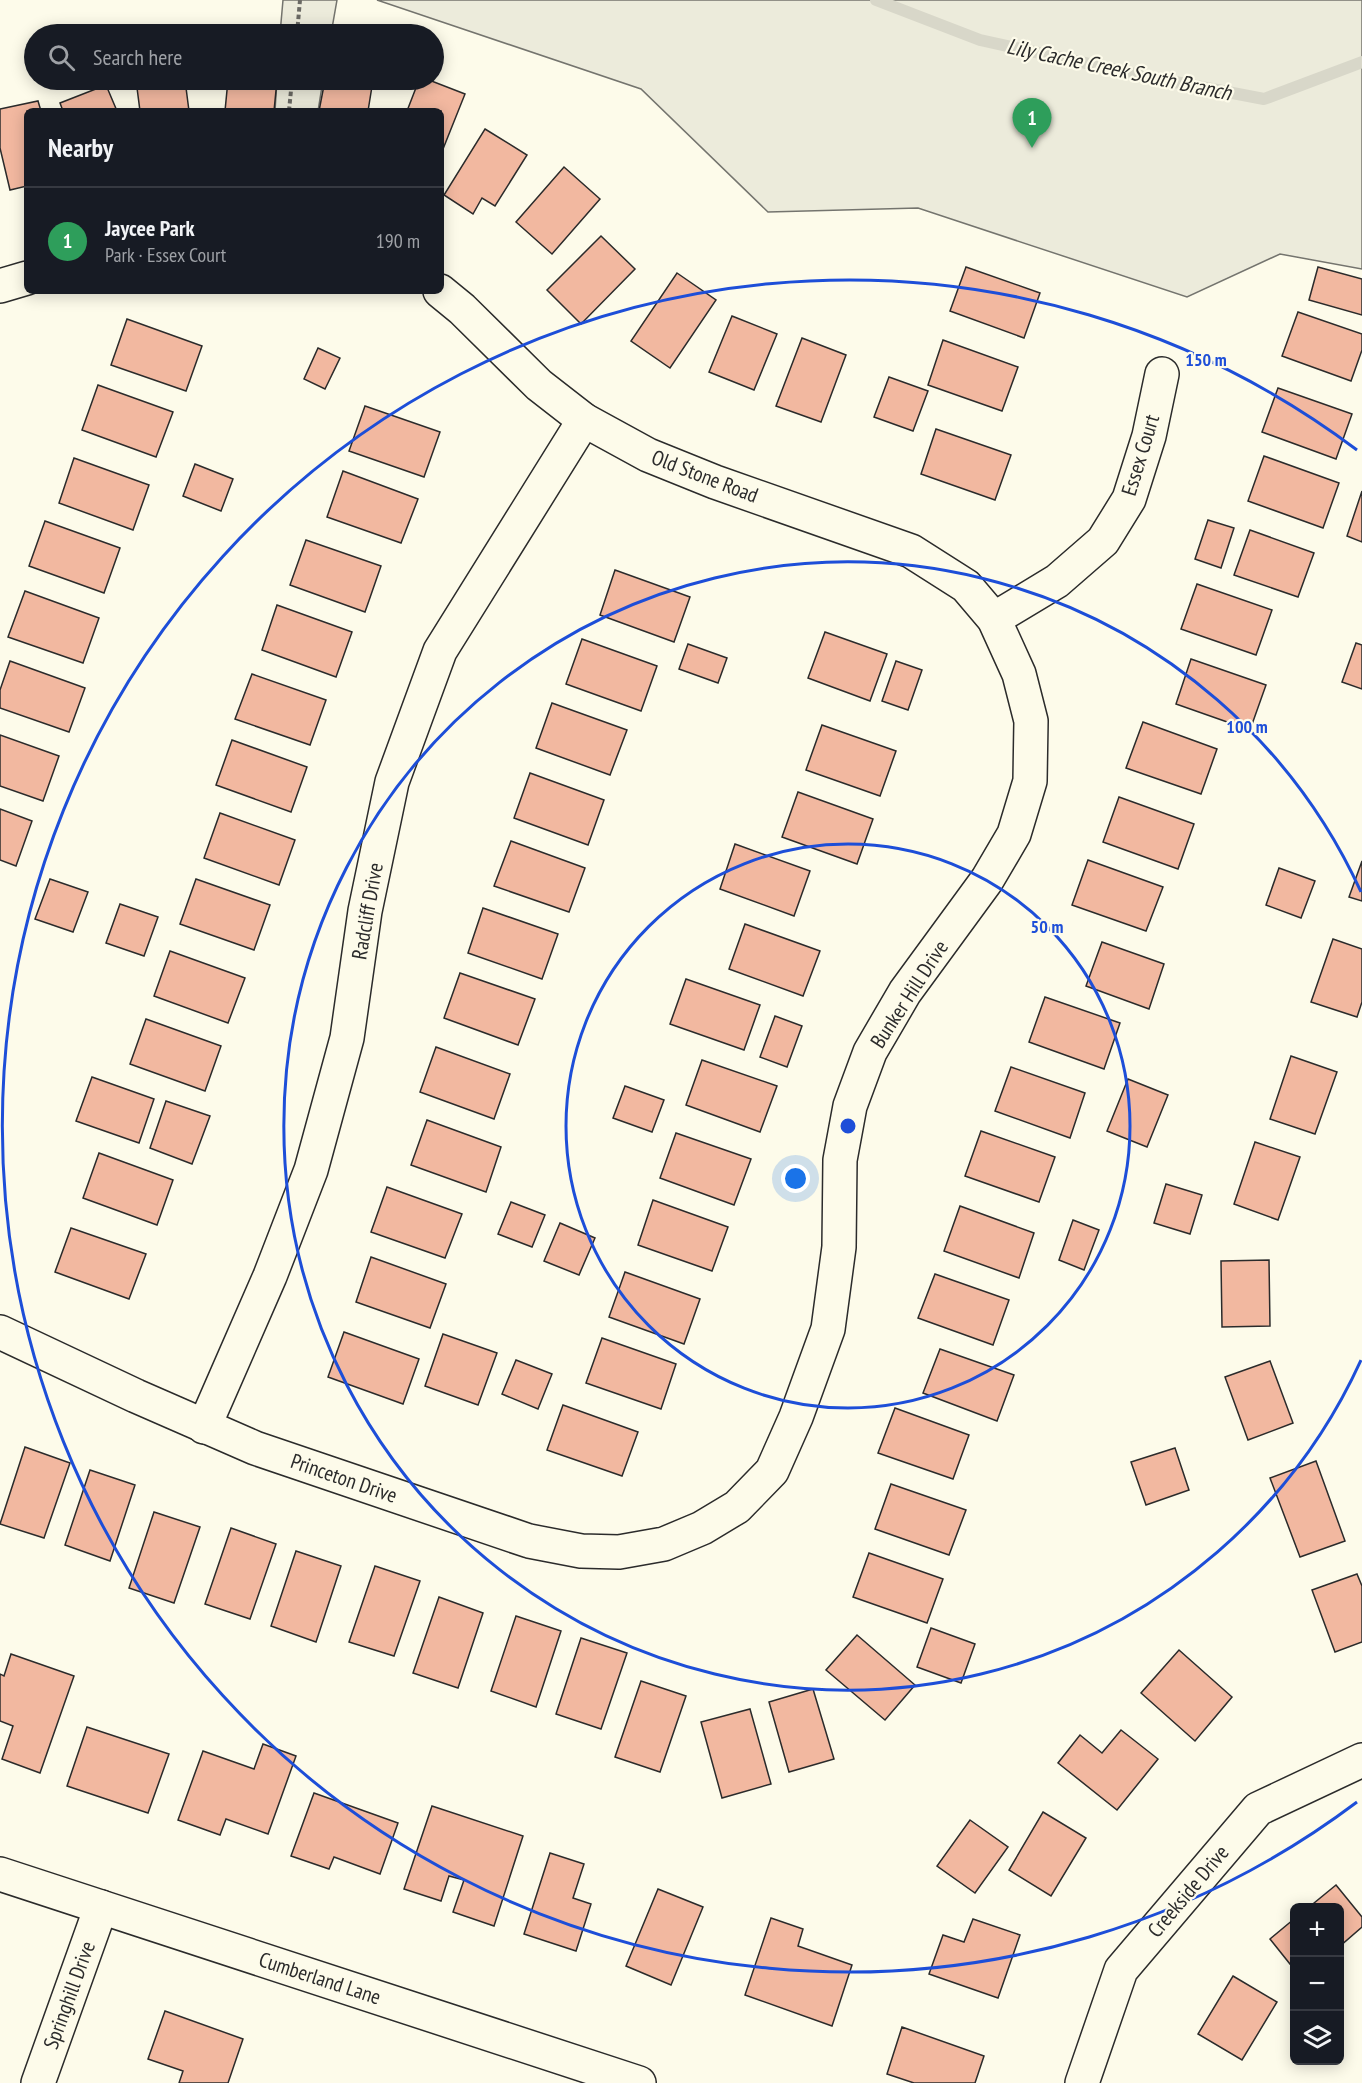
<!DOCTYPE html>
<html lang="en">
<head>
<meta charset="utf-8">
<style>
	body { margin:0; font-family:"PT Sans Narrow",sans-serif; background:#20242c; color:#f1f3f6 }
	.controls { position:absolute; right:18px; bottom:18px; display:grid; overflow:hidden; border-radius:9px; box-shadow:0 3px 15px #0003 }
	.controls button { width:54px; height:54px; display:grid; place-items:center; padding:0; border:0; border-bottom:2px solid #363941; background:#171b24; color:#f1f3f6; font:30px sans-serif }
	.you { position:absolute; left:796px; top:1179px; width:21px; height:21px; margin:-15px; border:4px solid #fff; border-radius:50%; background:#1a73e8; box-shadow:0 0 0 9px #1a73e833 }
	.badge { display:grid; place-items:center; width:39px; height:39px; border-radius:50%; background:#ea580c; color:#fff; font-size:20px; font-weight:700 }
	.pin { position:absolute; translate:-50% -50px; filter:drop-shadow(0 2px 3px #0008) }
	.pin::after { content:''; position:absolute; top:32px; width:21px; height:18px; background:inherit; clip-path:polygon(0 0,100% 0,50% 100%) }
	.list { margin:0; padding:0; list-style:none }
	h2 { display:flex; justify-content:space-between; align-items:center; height:78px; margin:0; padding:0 24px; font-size:26px }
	h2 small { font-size:20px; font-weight:400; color:#9ea1a6 }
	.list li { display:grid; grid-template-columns:39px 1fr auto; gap:18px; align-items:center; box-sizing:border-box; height:108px; padding:0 24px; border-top:2px solid #363941 }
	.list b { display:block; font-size:22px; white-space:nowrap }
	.list p { margin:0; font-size:20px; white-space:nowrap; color:#9ea1a6 }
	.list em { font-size:20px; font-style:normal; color:#9ea1a6 }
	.icon { flex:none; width:33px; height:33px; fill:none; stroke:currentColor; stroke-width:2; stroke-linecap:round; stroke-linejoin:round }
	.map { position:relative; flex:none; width:1362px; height:2083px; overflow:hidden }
	.search { position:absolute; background:#171b24; box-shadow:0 3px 15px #0003; left:24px; top:24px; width:420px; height:66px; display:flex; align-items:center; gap:15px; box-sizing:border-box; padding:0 21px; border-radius:33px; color:#9ea1a6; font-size:22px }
	.panel { position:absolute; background:#171b24; box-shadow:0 3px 15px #0003; left:24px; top:108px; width:420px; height:186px; border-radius:9px }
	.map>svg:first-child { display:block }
	.green { fill:#ecebdb; stroke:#74746e; stroke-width:1.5 }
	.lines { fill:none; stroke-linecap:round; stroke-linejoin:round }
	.stream { stroke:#d8d7c9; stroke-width:12 }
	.building { fill:#f2b8a0; stroke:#2b2b2b; stroke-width:1.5 }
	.minor-casing { stroke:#2b2b2b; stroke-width:36 }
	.path { stroke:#6a6964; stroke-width:4; stroke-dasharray:4.5 3; stroke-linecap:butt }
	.minor { stroke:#fdfbea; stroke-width:33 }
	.ring { fill:none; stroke:#1d4ed8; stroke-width:3 }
	.labels { text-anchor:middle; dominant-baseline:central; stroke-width:4.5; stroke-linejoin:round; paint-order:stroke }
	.street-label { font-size:21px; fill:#2b2b2b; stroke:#fdfbea }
	.water-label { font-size:22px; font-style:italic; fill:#2b2b2b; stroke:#fdfbea }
	.centre { fill:#1d4ed8; stroke:#fdfbea; stroke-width:3 }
	.ring-label { font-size:18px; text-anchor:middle; font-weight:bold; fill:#1d4ed8; stroke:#fdfbea; stroke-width:4.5; stroke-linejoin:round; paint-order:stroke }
</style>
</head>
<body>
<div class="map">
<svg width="1362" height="2083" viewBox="0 0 1362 2083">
	<rect width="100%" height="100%" fill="#fdfbea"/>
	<!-- green -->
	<g class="green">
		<polygon points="283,0 337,0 331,34 280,34"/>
		<polygon points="377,0 1362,0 1362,269 1280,254 1187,297 918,208 768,212 641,89"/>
		<polygon points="277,80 323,80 318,111 275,111"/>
	</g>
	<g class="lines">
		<!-- stream -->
		<polyline class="stream" points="876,0 980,40 1154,78 1264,99 1362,62"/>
	</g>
	<!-- building -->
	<g class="building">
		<polygon points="136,80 185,80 189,111 140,111"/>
		<polygon points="228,80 277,80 274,111 225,111"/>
		<polygon points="325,80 373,80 368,111 319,111"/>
		<polygon points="419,80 429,80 465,94 441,154 441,111 407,111"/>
		<polygon points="106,85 117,111 63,111 60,103"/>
		<polygon points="38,101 41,111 27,111 27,186 10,190 0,148 0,109"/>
		<polygon points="485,129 527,155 495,206 482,198 473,214 444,195"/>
		<polygon points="564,167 600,199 552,254 516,222"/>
		<polygon points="601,236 635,269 581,324 547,290"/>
		<polygon points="966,267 1040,293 1024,338 950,311"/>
		<polygon points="1318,267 1362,279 1362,315 1309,300"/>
		<polygon points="677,273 716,300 670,368 631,341"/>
		<polygon points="1298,312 1362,334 1362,350 1351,381 1282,356"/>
		<polygon points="732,316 777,334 754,390 709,372"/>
		<polygon points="127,319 202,346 186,391 111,365"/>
		<polygon points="802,338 846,355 821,422 776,406"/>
		<polygon points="943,340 1018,367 1002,411 928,385"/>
		<polygon points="318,348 340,358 325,389 304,379"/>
		<polygon points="889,377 928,391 913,431 874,417"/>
		<polygon points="98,385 173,412 156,457 82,430"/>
		<polygon points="1278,388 1352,414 1336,459 1262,432"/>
		<polygon points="365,406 440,432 424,477 349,451"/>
		<polygon points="936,429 1011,455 995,500 921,474"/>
		<polygon points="1264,456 1339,483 1323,528 1248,501"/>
		<polygon points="74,458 149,485 133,530 59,503"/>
		<polygon points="195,464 233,479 221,511 183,496"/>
		<polygon points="343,471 418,499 401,543 327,517"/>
		<polygon points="1362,491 1362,542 1347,536"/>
		<polygon points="1208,520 1234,528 1221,568 1195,559"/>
		<polygon points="45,521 120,548 104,593 29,566"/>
		<polygon points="1250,530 1314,553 1298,597 1234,575"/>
		<polygon points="306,540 381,566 365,612 290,585"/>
		<polygon points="615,570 690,597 674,642 600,615"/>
		<polygon points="1197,584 1272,610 1256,655 1181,629"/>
		<polygon points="25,591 99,618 83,663 8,637"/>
		<polygon points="277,605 352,632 336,677 262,650"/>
		<polygon points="825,632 887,654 870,701 808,678"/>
		<polygon points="582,639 657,666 641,711 566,684"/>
		<polygon points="1356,643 1362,645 1362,689 1342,682"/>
		<polygon points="688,644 727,658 718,683 679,669"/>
		<polygon points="1191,659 1266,685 1250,730 1176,704"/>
		<polygon points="10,661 85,688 69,732 0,708 0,690"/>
		<polygon points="896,661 922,670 908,710 882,701"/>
		<polygon points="252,674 326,700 310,745 235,719"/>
		<polygon points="552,703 627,730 610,775 536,748"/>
		<polygon points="1143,722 1217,749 1201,794 1126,768"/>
		<polygon points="822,725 896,751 880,796 806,770"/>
		<polygon points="0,735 59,756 43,801 0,786"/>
		<polygon points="232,740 307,767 291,812 216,785"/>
		<polygon points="530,773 604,800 588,845 514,818"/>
		<polygon points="798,792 873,819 857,864 782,837"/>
		<polygon points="1119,797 1194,824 1178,869 1103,842"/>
		<polygon points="0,809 32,821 16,866 0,860"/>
		<polygon points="220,813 295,840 279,885 204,858"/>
		<polygon points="511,841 585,868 569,912 494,886"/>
		<polygon points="735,844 810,871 794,916 720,889"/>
		<polygon points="1088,860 1163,887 1146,931 1072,905"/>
		<polygon points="1362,861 1362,901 1349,897"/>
		<polygon points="1279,868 1315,881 1301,918 1266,905"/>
		<polygon points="50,879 88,892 73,932 35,919"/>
		<polygon points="196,879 270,905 254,950 180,924"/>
		<polygon points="120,904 158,917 144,956 106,943"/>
		<polygon points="483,908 558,934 542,979 468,953"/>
		<polygon points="745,924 820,951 803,996 729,969"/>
		<polygon points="1333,939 1362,949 1362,1002 1357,1017 1311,1002"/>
		<polygon points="1102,942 1164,964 1149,1009 1086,986"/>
		<polygon points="170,951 245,978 228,1023 154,996"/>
		<polygon points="460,973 535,999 518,1045 444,1018"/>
		<polygon points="686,979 760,1005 744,1050 670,1024"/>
		<polygon points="1045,997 1120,1023 1104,1069 1029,1042"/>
		<polygon points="775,1016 802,1026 787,1067 760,1057"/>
		<polygon points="146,1019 221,1046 205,1091 130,1064"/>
		<polygon points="436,1047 510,1074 494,1119 420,1092"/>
		<polygon points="1291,1056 1337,1072 1315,1134 1270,1119"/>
		<polygon points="702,1060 777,1086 760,1132 686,1105"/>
		<polygon points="1011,1067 1085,1093 1070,1138 995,1111"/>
		<polygon points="92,1077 154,1099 139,1143 76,1121"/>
		<polygon points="1128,1079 1168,1095 1147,1147 1107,1131"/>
		<polygon points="625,1086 664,1100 652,1132 613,1118"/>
		<polygon points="166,1101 210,1116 192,1164 150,1148"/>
		<polygon points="427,1120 501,1147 486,1192 411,1165"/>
		<polygon points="981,1131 1055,1157 1039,1202 965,1176"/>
		<polygon points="676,1133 751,1159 734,1205 660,1178"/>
		<polygon points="1255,1142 1300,1157 1278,1220 1234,1204"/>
		<polygon points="99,1153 173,1180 157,1225 83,1198"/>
		<polygon points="1166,1184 1202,1195 1190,1234 1154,1223"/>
		<polygon points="387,1187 462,1214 445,1258 371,1232"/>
		<polygon points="653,1200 728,1227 712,1271 638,1245"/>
		<polygon points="511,1202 545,1215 532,1247 498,1234"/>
		<polygon points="960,1206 1034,1233 1019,1278 944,1251"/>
		<polygon points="1073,1220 1099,1230 1084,1270 1059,1260"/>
		<polygon points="560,1223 595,1238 579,1275 544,1261"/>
		<polygon points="71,1228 146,1254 129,1299 55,1272"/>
		<polygon points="371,1257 446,1284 430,1328 356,1302"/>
		<polygon points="1269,1260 1270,1326 1222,1327 1221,1261"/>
		<polygon points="625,1272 700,1299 684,1344 609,1317"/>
		<polygon points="935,1274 1009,1300 993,1345 918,1318"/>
		<polygon points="344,1332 419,1359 403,1404 328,1377"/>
		<polygon points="443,1334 497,1353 478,1405 425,1386"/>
		<polygon points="602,1338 676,1364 661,1409 586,1383"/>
		<polygon points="940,1349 1014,1375 997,1421 923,1393"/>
		<polygon points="516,1360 552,1374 538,1409 502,1394"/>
		<polygon points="1270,1361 1293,1423 1248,1440 1225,1377"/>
		<polygon points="563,1405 638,1432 622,1476 547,1450"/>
		<polygon points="895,1408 969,1435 953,1479 878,1453"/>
		<polygon points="25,1447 70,1463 44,1538 0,1524"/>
		<polygon points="1175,1448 1189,1490 1146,1505 1131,1462"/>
		<polygon points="1316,1461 1345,1541 1300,1557 1270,1478"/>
		<polygon points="90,1470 135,1485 110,1561 65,1545"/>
		<polygon points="891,1484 966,1510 949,1555 875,1529"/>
		<polygon points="154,1512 200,1527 174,1603 129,1588"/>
		<polygon points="231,1528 276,1544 250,1619 205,1604"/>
		<polygon points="296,1551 341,1566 316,1642 271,1626"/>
		<polygon points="869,1553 943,1579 927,1623 853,1597"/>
		<polygon points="375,1566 420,1581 394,1656 349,1642"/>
		<polygon points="1357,1574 1362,1586 1362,1642 1335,1652 1312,1590"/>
		<polygon points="439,1597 483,1613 458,1688 413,1673"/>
		<polygon points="516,1616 561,1631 536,1707 491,1691"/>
		<polygon points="931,1628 975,1644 961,1683 917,1667"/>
		<polygon points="857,1635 915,1685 885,1720 826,1670"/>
		<polygon points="581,1638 627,1653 601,1729 556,1714"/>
		<polygon points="1179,1650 1232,1697 1195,1741 1141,1693"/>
		<polygon points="11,1654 74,1676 40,1773 2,1759 13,1726 0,1721 0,1674 4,1676"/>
		<polygon points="641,1681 686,1696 660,1772 615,1757"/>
		<polygon points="813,1689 834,1759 789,1772 769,1702"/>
		<polygon points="750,1709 771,1784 722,1798 701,1722"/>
		<polygon points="87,1727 169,1754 148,1813 67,1786"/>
		<polygon points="1121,1730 1158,1759 1117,1810 1058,1763 1080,1735 1102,1753"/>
		<polygon points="263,1744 296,1756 268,1834 226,1819 220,1835 178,1820 203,1751 254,1769"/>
		<polygon points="314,1793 398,1823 380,1874 334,1857 329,1869 291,1856"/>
		<polygon points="432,1806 523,1836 494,1926 453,1912 464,1880 449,1876 441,1901 404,1889"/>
		<polygon points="1043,1812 1086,1838 1051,1896 1009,1870"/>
		<polygon points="970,1820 1008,1847 975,1893 937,1866"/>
		<polygon points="550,1853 584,1864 573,1898 591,1904 576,1951 524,1934"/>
		<polygon points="1336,1885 1362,1917 1362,1927 1340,1946 1340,1908 1308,1908"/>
		<polygon points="658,1889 703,1907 671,1985 626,1966"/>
		<polygon points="771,1918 803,1929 798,1946 852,1965 832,2026 745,1995"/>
		<polygon points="973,1919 1020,1935 998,1998 929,1974 943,1935 964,1942"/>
		<polygon points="1294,1919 1294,1969 1270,1939"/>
		<polygon points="1233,1976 1277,2002 1242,2060 1198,2034"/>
		<polygon points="165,2011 243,2039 228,2083 179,2083 183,2071 148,2059"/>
		<polygon points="902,2027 984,2056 975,2083 914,2083 887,2074"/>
	</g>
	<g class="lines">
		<defs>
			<g id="minor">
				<polyline points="0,286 27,278"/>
				<polyline points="994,619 1057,581 1103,541 1129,499 1149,436 1162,374"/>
				<polyline points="0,1332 136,1396 255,1448 529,1541 581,1551 619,1552 664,1544 702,1528 737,1507 772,1471 796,1417 828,1329 839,1247 840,1160 850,1106 870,1052 905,992 987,880 1014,834 1030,781 1031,721 1019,674 994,619 966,586 911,551 715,482 648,455 584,420 539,385 462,309 440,291"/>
				<polyline points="204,1427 270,1276 311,1170 347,1038 365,911 392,782 440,651 584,420"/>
				<polyline points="0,1874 639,2083"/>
				<polyline points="38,2083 101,1907"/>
				<polyline points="1082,2083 1121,1970 1258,1809 1362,1760"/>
			</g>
		</defs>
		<!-- minor casing -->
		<use href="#minor" class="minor-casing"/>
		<!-- path -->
		<g class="path">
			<polyline points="297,34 300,0"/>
			<polyline points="289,111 292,80"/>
		</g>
		<!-- minor -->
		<use href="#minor" class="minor"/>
	</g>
	<!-- distance rings -->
	<g class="ring">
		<circle cx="848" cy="1126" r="282"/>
		<path d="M1361 1360A564 564 0 1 1 1361 892"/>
		<path d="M1357 1802A846 846 0 1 1 1357 450"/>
	</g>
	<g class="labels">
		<!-- street labels -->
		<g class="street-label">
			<text transform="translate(1140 455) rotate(-73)">Essex Court</text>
			<text transform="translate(705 476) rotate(21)">Old Stone Road</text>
			<text transform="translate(367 911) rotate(-80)">Radcliff Drive</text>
			<text transform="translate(909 994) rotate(-57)">Bunker Hill Drive</text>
			<text transform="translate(344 1478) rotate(19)">Princeton Drive</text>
			<text transform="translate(1188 1891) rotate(-50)">Creekside Drive</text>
			<text transform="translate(320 1978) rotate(18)">Cumberland Lane</text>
			<text transform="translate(69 1995) rotate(-70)">Springhill Drive</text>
		</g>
		<!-- water labels -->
		<g class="water-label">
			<text transform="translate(1119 69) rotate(12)">Lily Cache Creek South Branch</text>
		</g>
	</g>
	<circle cx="848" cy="1126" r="9" class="centre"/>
	<g class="ring-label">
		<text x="1206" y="366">150 m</text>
		<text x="1247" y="733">100 m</text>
		<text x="1047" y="933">50 m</text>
	</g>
</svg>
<div class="controls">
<button>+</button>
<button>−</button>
<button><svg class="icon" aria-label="layers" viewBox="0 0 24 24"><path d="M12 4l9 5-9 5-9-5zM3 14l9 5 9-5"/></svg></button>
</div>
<div class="you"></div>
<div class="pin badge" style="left:1032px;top:148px;background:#2e9e5b">1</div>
<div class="search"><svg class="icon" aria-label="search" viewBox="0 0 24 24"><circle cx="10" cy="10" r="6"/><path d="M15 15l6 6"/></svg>Search here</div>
<section class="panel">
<h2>Nearby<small></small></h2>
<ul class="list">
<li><span class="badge" style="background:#2e9e5b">1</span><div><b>Jaycee Park</b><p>Park · Essex Court</p></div><em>190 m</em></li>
</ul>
</section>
</div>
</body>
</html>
